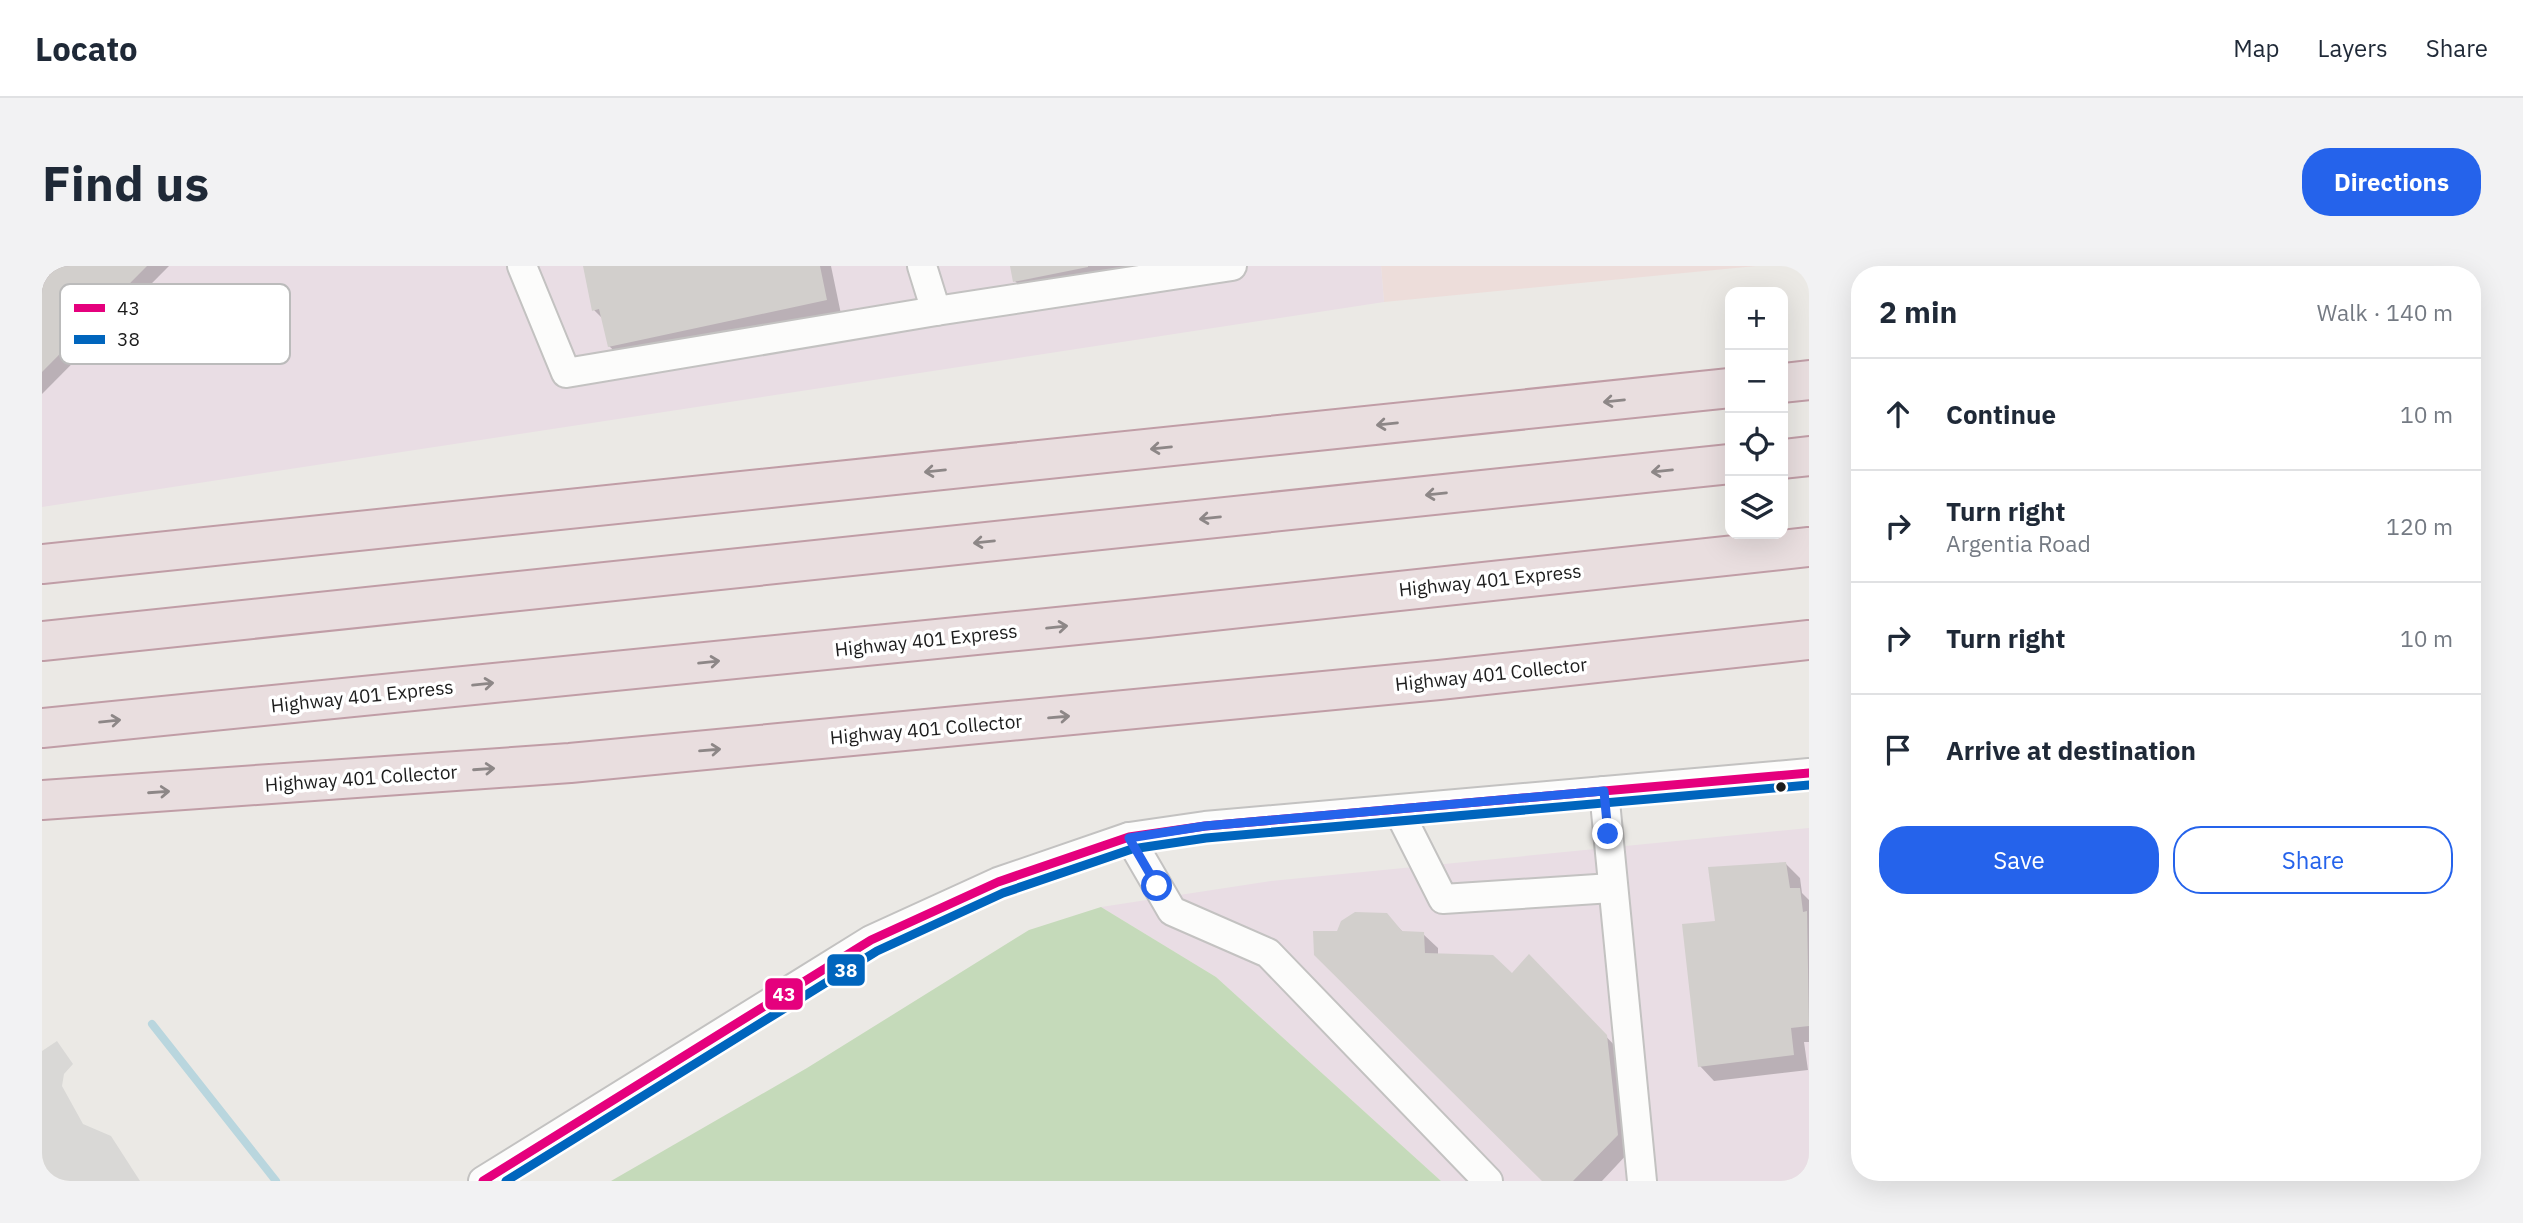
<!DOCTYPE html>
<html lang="en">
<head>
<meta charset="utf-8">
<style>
	body { margin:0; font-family:"IBM Plex Sans",sans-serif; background:#f2f2f3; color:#1f2937 }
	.controls { position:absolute; right:21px; top:21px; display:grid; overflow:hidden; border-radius:14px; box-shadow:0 7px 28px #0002 }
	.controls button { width:63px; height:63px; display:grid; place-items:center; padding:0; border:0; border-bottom:2px solid #e0e1e3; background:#fff; color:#1f2937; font:35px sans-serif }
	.stop { position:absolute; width:21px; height:21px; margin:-16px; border:5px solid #2563eb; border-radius:50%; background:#fff }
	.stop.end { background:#2563eb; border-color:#fff; box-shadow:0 2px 7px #0008 }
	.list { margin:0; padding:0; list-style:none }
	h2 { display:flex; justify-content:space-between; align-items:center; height:91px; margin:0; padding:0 28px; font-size:30px }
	h2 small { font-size:23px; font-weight:400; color:#747a83 }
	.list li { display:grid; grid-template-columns:46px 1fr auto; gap:21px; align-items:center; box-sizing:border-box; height:112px; padding:0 28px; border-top:2px solid #e0e1e3 }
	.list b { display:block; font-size:26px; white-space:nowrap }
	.list p { margin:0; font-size:23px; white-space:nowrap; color:#747a83 }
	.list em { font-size:23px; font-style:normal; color:#747a83 }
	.actions { display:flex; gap:14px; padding:21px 28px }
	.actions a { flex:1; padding:16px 0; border:2px solid #2563eb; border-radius:28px; text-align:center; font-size:24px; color:#2563eb }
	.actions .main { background:#2563eb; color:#fff }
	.icon { flex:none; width:38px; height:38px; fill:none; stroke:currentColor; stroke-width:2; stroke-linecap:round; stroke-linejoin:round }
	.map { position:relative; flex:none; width:1767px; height:915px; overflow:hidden; border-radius:28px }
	header { display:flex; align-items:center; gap:42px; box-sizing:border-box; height:98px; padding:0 35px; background:#fff; border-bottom:2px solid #e0e1e3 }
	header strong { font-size:33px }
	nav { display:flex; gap:38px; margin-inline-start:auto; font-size:24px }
	.intro { display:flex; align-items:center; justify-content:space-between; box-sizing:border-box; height:168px; padding:0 42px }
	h1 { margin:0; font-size:49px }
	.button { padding:18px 32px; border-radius:28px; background:#2563eb; color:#fff; font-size:24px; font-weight:700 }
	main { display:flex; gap:42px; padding:0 42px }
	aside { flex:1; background:#fff; border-radius:28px; box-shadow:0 7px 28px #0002 }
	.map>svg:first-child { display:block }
	.commercial { fill:#edddda }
	.industrial { fill:#e9dde4 }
	.religious { fill:#d9d8d6 }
	.forest { fill:#c5daba }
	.shadow { fill:#0003 }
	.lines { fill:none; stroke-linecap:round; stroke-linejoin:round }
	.stream { stroke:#b9d6de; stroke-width:8 }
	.building { fill:#d2cfcc }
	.minor-casing { stroke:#c3c2c1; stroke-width:32 }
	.highway-casing { stroke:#c09da6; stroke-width:42 }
	.minor { stroke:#fcfcfb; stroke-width:28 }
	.highway { stroke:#e9dedf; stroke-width:38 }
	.bus-1-casing { stroke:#fff; stroke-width:14 }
	.bus-2-casing { stroke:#fff; stroke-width:14 }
	.bus-1 { stroke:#e5007d; stroke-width:9 }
	.bus-2 { stroke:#0065bd; stroke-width:9 }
	.oneway { stroke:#8d8787 }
	.route { stroke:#2563eb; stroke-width:9 }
	.bus-dot { fill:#1c1c1c; stroke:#fff; stroke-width:2.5 }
	.labels { text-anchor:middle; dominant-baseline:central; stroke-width:7; stroke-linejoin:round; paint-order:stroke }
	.street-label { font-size:19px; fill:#1c1c1c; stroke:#fff }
	.key { fill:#fff; stroke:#bbb; stroke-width:2 }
	.key-label { font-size:19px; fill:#1c1c1c }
	.line-badge { stroke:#fff; stroke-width:2.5 }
	.badge-label { font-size:19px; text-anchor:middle; font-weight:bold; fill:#fff }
</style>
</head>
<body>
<header>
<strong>Locato</strong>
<nav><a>Map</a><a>Layers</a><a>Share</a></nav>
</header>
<div class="intro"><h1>Find us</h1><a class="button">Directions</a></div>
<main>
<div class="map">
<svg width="1767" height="915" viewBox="0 0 1767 915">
	<rect width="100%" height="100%" fill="#ebe9e5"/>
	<!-- commercial -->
	<polygon class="commercial" points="1339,0 1714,0 1342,36"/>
	<!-- industrial -->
	<g class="industrial">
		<polygon points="0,0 1339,0 1342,36 0,241"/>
		<polygon points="1767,562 1767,915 1399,915 1174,711 1059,641 1229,615"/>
	</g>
	<!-- religious -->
	<polygon class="religious" points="15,775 31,798 22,808 20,820 41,858 69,870 98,915 0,915 0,785"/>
	<!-- forest -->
	<polygon class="forest" points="1059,641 1174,711 1399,915 569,915 765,802 987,664"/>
	<!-- shadow -->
	<g class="shadow">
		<polygon points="0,0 127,0 0,128"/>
		<polygon points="542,0 789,0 799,48 582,94 567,80 562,54 552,44"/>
		<polygon points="970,0 1139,0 987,30 973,15"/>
		<polygon points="1744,598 1758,612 1760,627 1767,634 1767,776 1762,776 1766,804 1672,815 1658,800 1675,657"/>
		<polygon points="1344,649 1362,667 1381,668 1396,682 1396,689 1470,710 1487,691 1579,786 1589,884 1560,915 1503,915 1296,667"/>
	</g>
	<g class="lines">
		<!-- stream -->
		<polyline class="stream" points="110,758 234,915"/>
	</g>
	<!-- building -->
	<g class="building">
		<polygon points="0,0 105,0 0,106"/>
		<polygon points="541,0 778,0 785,34 566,81 557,43 550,45"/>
		<polygon points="968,0 1046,0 1046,1 971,16"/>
		<polygon points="1744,596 1748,622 1758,622 1761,646 1765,645 1767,760 1749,762 1752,789 1656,801 1640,658 1673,655 1666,601"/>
		<polygon points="1313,646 1345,647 1360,665 1382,666 1383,687 1451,689 1470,707 1487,688 1565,769 1576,869 1531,915 1500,915 1272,689 1271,665 1295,665 1299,655"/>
	</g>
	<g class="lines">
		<defs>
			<g id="minor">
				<polyline points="480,0 524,107 894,45"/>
				<polyline points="880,0 894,45 1190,0"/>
				<polyline points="1562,525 1600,915"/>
				<polyline points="1356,544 1401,633 1570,622"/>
				<polyline points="1087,571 1130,645 1226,687 1446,915"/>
				<polyline points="441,915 829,674 956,616 1087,571 1163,560 1767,507"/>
			</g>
			<g id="highway">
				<polyline points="1741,117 1767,114"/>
				<polyline points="1741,193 1767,190"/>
				<polyline points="0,298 1688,122"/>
				<polyline points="0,375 1688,198"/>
				<polyline points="0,462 1105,352 1767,281"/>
				<polyline points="0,534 528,497 1397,414 1767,374"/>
			</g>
		</defs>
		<!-- minor casing -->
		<use href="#minor" class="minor-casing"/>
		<!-- highway casing -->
		<use href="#highway" class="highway-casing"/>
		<!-- minor -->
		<use href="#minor" class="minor"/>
		<!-- highway -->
		<use href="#highway" class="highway"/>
		<defs>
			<polyline id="bus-1" points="441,915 829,674 956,616 1087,571 1163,560 1767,507"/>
			<polyline id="bus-2" points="464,915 835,685 961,627 1090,583 1164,572 1767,519"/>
		</defs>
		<!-- bus-1 casing -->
		<use href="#bus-1" class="bus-1-casing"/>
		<!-- bus-2 casing -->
		<use href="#bus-2" class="bus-2-casing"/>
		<!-- bus-1 -->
		<use href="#bus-1" class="bus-1"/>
		<!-- bus-2 -->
		<use href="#bus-2" class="bus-2"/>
	</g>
	<!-- one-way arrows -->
	<defs><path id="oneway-shaft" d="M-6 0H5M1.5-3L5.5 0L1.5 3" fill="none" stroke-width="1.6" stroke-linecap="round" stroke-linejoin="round" transform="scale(1.75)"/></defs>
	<g class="oneway">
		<use href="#oneway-shaft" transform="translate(1572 135) rotate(174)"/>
		<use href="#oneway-shaft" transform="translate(1345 158) rotate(174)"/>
		<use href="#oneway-shaft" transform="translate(1119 182) rotate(174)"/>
		<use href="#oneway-shaft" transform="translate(893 205) rotate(174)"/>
		<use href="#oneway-shaft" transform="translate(1620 205) rotate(174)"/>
		<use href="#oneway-shaft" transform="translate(1394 228) rotate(174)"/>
		<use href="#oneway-shaft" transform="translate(1168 252) rotate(174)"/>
		<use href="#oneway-shaft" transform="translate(942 276) rotate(174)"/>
		<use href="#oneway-shaft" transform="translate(1015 361) rotate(-6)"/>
		<use href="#oneway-shaft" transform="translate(667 396) rotate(-6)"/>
		<use href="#oneway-shaft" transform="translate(441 418) rotate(-6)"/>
		<use href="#oneway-shaft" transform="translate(1017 451) rotate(-5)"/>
		<use href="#oneway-shaft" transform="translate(68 455) rotate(-6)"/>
		<use href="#oneway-shaft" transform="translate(668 484) rotate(-5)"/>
		<use href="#oneway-shaft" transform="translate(442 503) rotate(-4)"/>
		<use href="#oneway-shaft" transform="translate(117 526) rotate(-4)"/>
	</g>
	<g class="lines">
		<!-- route -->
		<polyline class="route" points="1115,620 1087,572 1163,560 1562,525 1566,568"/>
	</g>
	<!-- markers -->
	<circle class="bus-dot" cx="1739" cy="521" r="6"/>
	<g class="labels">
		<!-- street labels -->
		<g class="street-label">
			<text transform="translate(1448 314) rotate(-6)">Highway 401 Express</text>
			<text transform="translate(884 374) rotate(-6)">Highway 401 Express</text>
			<text transform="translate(1449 408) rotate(-6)">Highway 401 Collector</text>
			<text transform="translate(320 430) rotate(-6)">Highway 401 Express</text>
			<text transform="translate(884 463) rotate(-5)">Highway 401 Collector</text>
			<text transform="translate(319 512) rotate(-4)">Highway 401 Collector</text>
		</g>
	</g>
	<!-- legend -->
	<rect x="18" y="18" width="230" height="80" rx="10" class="key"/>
	<rect x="32" y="38" width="31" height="8" fill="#e5007d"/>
	<rect x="32" y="69" width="31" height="9" fill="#0065bd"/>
	<g class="key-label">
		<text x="75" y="49">43</text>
		<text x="75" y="80">38</text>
	</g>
	<g class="line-badge">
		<rect x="784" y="687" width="40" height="34" rx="7" fill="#0065bd"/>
		<rect x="722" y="711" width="40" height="34" rx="7" fill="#e5007d"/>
	</g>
	<g class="badge-label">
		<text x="804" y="711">38</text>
		<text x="742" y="735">43</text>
	</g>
</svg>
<div class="controls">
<button>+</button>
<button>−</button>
<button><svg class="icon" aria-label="locate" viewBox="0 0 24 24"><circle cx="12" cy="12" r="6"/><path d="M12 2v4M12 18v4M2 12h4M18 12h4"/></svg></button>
<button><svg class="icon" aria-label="layers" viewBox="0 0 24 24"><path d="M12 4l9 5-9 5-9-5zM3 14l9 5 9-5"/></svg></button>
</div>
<div class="stop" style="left:1115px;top:620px"></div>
<div class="stop end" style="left:1566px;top:568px"></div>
</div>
<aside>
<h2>2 min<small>Walk · 140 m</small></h2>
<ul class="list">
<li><svg class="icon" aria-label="ahead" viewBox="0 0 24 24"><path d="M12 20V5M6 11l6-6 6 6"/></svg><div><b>Continue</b></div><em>10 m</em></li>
<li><svg class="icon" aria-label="right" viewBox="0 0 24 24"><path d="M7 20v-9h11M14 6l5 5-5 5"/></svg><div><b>Turn right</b><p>Argentia Road</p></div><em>120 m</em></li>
<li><svg class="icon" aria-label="right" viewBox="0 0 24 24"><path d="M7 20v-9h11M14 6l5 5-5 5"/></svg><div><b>Turn right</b></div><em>10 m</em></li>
<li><svg class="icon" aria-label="arrive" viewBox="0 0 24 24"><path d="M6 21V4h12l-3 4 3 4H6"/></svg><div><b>Arrive at destination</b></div></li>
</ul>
<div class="actions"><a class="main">Save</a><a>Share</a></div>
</aside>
</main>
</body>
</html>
